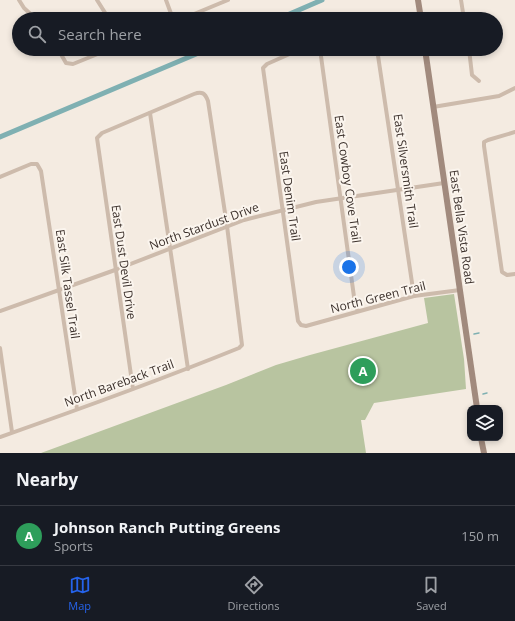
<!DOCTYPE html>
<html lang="en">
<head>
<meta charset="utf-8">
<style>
	body { margin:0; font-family:"Open Sans",sans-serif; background:#20242c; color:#f1f3f6 }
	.controls { position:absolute; right:12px; bottom:12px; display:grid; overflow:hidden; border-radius:8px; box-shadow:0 2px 6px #0003 }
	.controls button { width:36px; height:36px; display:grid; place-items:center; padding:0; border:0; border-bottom:1px solid #363941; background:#171b24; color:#f1f3f6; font:20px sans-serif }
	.you { position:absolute; left:349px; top:267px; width:14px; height:14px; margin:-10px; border:3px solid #fff; border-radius:50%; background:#1a73e8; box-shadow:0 0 0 6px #1a73e833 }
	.badge { display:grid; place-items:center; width:26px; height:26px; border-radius:50%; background:#2563eb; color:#fff; font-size:13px; font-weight:700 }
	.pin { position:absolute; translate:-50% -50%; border:2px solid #fff; box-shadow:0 1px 4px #0006 }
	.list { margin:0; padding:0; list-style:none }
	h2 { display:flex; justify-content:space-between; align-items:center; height:52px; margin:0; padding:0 16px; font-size:17px }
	h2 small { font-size:13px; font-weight:400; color:#9ea1a6 }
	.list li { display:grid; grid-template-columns:26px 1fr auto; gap:12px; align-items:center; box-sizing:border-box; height:60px; padding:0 16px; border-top:1px solid #363941 }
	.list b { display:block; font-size:15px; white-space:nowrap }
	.list p { margin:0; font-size:13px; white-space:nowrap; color:#9ea1a6 }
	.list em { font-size:13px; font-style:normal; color:#9ea1a6 }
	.icon { flex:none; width:22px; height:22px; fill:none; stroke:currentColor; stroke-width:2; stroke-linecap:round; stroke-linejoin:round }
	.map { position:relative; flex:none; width:515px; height:453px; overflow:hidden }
	.search { position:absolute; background:#171b24; box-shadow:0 2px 6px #0003; left:12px; right:12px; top:12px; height:44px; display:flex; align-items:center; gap:10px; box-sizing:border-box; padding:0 14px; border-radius:22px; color:#9ea1a6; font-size:15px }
	.sheet { height:112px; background:#171b24 }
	nav { display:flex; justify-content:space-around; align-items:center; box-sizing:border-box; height:56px; border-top:1px solid #363941; background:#171b24; font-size:11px; color:#9ea1a6 }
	nav a { display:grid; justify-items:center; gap:2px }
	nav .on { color:#2563eb }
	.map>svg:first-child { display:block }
	.green { fill:#b8c4a0 }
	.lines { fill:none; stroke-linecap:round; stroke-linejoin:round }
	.stream { stroke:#7fb0b2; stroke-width:1.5 }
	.canal { stroke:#7fb0b2; stroke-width:5 }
	.street { stroke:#cdbbac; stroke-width:4 }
	.secondary { stroke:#a18a7d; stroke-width:6 }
	.labels { text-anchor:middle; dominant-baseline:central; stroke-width:4; stroke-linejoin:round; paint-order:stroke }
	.street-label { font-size:12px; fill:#3b302b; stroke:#fbf5ee }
</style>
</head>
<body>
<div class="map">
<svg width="515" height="453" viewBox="0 0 515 453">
	<rect width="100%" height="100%" fill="#f4ebe1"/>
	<!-- green -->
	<polygon class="green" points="454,294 464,359 466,389 374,403 365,420 361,420 366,453 41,453 226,385 276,365 310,355 428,323 424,298"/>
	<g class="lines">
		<!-- stream -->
		<g class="stream">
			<polyline points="463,273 470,272"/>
			<polyline points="474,334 479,333"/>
			<polyline points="483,394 487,393"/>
		</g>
		<!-- canal -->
		<g class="canal">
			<polyline points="278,19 322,0"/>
			<polyline points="0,137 208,49"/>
		</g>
		<!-- street -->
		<g class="street">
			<polyline points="19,0 24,8 36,19"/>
			<polyline points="97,0 109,19"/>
			<polyline points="166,0 173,19"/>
			<polyline points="461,0 464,19"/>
			<polyline points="182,19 228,0"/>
			<polyline points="58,49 66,63 73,64 110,49"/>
			<polyline points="301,49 267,64 263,68 298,321 301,325 306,326 414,296 460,290"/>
			<polyline points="320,49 355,304 358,311"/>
			<polyline points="377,49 414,296"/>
			<polyline points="469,49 472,75 479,81"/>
			<polyline points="433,107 499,96 515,88"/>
			<polyline points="150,113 188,369"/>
			<polyline points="515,132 488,140 484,142 484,146 502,272 507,275 515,274"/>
			<polyline points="0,177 31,164 37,164 41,171 77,409"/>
			<polyline points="0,311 115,270 244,220 316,202 444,183"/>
			<polyline points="0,348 12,432"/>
			<path d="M0,437C80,409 160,380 239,348L242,345L227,226L208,101C205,93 202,91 194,94L102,133L97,138L133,389"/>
		</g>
		<!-- secondary -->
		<g class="secondary">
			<polyline points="418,0 421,19"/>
			<polyline points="425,49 477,408"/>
			<polyline points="481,438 484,453"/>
		</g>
	</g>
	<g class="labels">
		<!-- street labels -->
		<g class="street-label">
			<text transform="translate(406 171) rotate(82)">East Silversmith Trail</text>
			<text transform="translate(348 179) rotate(82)">East Cowboy Cove Trail</text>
			<text transform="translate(290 196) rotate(82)">East Denim Trail</text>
			<text transform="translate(204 226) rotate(-20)">North Stardust Drive</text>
			<text transform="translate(462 227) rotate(82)">East Bella Vista Road</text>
			<text transform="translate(124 262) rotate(82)">East Dust Devil Drive</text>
			<text transform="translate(68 284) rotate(82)">East Silk Tassel Trail</text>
			<text transform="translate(378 297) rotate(-14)">North Green Trail</text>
			<text transform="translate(119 383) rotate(-20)">North Bareback Trail</text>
		</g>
	</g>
</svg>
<div class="controls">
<button><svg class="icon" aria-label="layers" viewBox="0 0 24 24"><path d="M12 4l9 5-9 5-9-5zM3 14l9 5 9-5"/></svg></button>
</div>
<div class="you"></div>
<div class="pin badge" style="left:363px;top:371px;background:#2e9e5b">A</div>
<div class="search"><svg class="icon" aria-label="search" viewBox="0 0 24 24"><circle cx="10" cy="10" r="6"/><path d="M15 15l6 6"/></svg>Search here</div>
</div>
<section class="sheet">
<h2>Nearby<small></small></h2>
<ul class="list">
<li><span class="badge" style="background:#2e9e5b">A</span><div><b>Johnson Ranch Putting Greens</b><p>Sports</p></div><em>150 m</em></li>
</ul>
</section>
<nav>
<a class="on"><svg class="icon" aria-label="map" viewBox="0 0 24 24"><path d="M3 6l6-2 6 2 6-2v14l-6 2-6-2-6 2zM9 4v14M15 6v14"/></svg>Map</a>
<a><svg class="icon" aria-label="directions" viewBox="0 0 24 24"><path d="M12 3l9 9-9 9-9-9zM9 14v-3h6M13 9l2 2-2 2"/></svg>Directions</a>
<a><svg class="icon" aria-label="saved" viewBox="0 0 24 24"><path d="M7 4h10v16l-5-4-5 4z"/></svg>Saved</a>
</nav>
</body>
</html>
